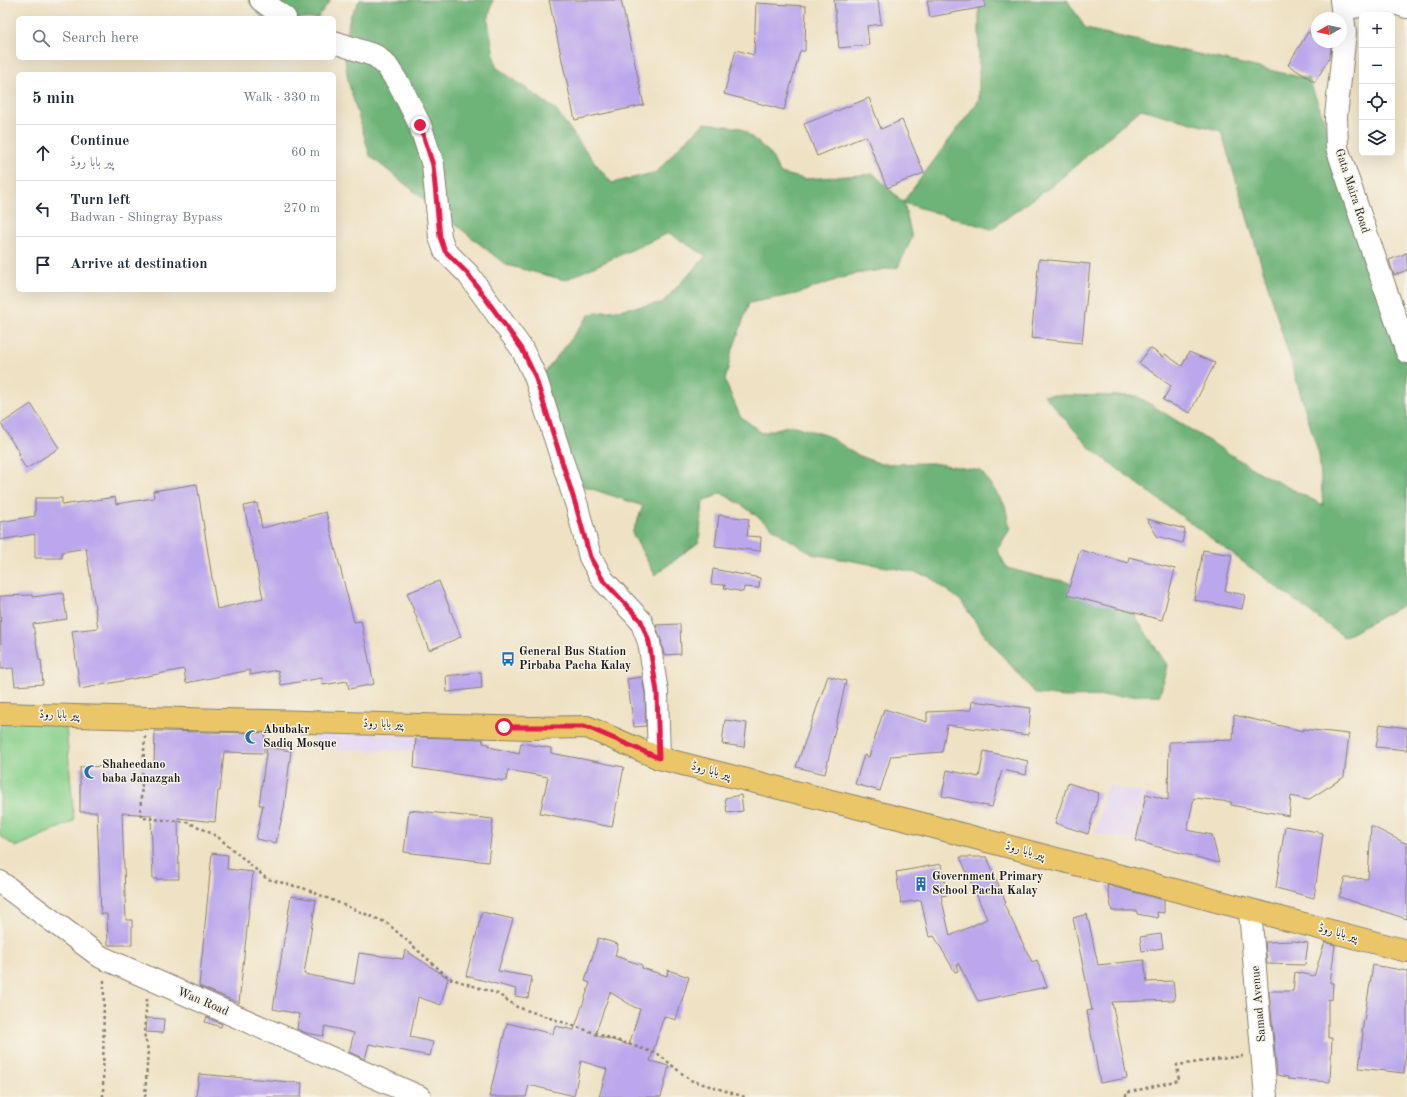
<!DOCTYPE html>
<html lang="en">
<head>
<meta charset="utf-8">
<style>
	body { margin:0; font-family:"Old Standard TT",Amiri,serif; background:#f6f6f7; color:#1f2937 }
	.controls { position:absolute; right:12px; top:12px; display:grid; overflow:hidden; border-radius:6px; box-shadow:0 4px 16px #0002 }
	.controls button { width:36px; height:36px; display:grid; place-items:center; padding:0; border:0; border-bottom:1px solid #e0e1e3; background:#fff; color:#1f2937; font:20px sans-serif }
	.compass { position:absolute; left:1311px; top:12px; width:36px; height:36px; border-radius:50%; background:#fff; box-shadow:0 4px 16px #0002; rotate:261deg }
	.stop { position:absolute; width:12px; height:12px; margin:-9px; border:3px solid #e11d48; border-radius:50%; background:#fff }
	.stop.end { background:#e11d48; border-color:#fff; box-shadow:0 1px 4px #0008 }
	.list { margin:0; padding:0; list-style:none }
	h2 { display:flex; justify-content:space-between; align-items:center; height:52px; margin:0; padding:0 16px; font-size:17px }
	h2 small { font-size:13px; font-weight:400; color:#747a83 }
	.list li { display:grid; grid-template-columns:26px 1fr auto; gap:12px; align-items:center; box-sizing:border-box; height:56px; padding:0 16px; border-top:1px solid #e0e1e3 }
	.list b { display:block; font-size:15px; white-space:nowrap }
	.list p { margin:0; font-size:13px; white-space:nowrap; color:#747a83 }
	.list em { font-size:13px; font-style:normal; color:#747a83 }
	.icon { flex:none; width:22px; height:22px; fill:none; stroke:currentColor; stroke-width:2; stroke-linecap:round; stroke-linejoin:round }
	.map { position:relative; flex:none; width:1407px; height:1097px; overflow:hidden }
	.search { position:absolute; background:#fff; box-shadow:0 4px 16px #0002; left:16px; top:16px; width:320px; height:44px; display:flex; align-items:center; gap:10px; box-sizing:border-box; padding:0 14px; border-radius:6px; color:#747a83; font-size:15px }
	.panel { position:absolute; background:#fff; box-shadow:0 4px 16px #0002; left:16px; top:72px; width:320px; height:220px; border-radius:6px }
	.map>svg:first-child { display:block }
	.built { fill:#e1d4f4 }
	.green { fill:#89d18d; stroke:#527654 }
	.forest { fill:#6eb378; stroke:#45684a }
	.building { fill:#baa7ec; fill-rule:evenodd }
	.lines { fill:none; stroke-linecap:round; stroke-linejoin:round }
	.minor-casing { stroke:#867f70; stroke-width:24 }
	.major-casing { stroke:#867f70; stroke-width:24 }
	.path { stroke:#867f70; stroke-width:2.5; stroke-dasharray:3 3; stroke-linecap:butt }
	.minor { stroke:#fff; stroke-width:22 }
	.major { stroke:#eac669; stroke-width:22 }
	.route { stroke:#e11d48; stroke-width:5 }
	.labels { text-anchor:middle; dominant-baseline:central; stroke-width:3; stroke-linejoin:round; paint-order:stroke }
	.street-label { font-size:12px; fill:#1c1c1c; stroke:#f7f3e8 }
	.poi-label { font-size:12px; font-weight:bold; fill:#1c1c1c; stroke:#f7f3e8; text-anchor:start }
</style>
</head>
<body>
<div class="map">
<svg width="1407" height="1097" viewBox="0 0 1407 1097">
	<rect width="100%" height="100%" fill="#f7f3e8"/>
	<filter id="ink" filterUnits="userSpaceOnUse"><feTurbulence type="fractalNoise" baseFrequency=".025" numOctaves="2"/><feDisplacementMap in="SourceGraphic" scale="8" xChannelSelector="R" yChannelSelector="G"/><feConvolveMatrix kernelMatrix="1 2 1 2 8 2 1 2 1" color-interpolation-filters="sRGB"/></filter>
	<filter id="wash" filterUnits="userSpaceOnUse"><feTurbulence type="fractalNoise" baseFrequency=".012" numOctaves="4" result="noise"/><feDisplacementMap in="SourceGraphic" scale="16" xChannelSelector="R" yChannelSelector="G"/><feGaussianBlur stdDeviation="0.9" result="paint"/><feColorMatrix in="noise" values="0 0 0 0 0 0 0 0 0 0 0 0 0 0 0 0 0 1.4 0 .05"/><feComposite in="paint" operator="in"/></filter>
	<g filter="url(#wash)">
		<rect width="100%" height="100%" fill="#efe2c4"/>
		<!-- built -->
		<g class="built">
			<polygon points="313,730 414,736 415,751 311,749"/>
			<polygon points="1107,785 1143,793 1133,840 1096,833"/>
		</g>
		<!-- green -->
		<polygon class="green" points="0,714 65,715 74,821 16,847 0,836"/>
		<!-- forest -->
		<g class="forest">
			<polygon points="248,0 331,0 317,18 262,18"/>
			<polygon points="360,0 493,0 488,21 496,67 555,109 595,163 612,183 657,172 679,147 705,123 741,128 770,153 780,173 805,179 874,174 903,202 979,100 979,0 1067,0 1086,29 1309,79 1398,323 1407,355 1407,603 1344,637 1091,449 1044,395 1137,396 1260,473 1323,505 1319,455 1221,131 1141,109 1053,185 991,229 904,203 912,238 898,267 850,275 796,294 749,303 731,355 725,381 740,416 762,433 791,425 826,435 858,455 881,464 932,463 981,471 1005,505 1010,529 997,550 1007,568 1037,576 1106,589 1132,612 1167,665 1160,695 1065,697 1036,694 986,637 960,600 928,576 899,569 812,554 782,535 742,505 721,493 703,502 699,542 655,575 632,533 643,506 577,484 542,376 590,314 662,303 706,256 669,233 565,280 506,265 370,156 348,81 344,52 350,16"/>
		</g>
		<g id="blocks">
			<!-- building -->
			<g class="building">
				<polygon points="549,0 621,0 644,105 575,120"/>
				<polygon points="834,0 878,0 881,24 867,26 869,45 839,48"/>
				<polygon points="927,0 985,0 985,7 930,17"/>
				<polygon points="756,3 806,6 805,51 800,51 784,110 724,94 736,50 754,55"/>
				<polygon points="1308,32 1317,38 1317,42 1324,42 1331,46 1330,57 1315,82 1288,65"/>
				<polygon points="869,98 881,129 902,120 924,173 887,188 866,136 817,156 804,124"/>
				<polygon points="1407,253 1407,270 1394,275 1389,260"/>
				<polygon points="1039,259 1090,264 1082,343 1031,338"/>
				<polygon points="1150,348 1163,357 1165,354 1182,366 1189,352 1215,363 1190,413 1163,400 1171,386 1139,363"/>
				<polygon points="31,404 59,448 26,469 18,455 20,454 1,424"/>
				<polygon points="197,484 217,609 263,598 244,506 257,503 262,528 326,512 354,622 361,621 374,684 349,689 347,681 323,685 322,678 281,685 278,670 250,675 250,670 186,683 184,669 80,689 72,631 98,628 86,548 62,552 62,558 35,558 35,534 0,540 0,522 35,516 35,498 62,498 62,505 115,497 116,504 154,498 153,491"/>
				<polygon points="719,515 749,519 747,536 761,537 760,551 715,546"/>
				<polygon points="1147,519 1185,529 1182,543 1157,536"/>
				<polygon points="1080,550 1128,563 1129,557 1175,569 1162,620 1067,595"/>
				<polygon points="1203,550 1232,555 1225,591 1245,595 1242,609 1194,600"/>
				<polygon points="713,569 760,578 759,588 744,587 743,592 724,588 725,585 711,584"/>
				<polygon points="439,581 461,637 429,650 407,593"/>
				<polygon points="63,593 67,619 33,624 39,660 41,660 43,684 15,686 13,668 1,669 0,596 32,595 32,597"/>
				<polygon points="680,624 681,654 664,655 661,640 656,625"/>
				<polygon points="481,672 482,688 447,692 446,676"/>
				<polygon points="828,676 846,681 825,774 796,767"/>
				<polygon points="642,677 645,693 646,726 634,727 627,679"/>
				<polygon points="972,701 1031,708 1028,735 947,725 942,752 891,756 880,791 855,784 864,755 869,757 884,709 927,722 927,712 971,710"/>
				<polygon points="1234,715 1303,731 1303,729 1349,734 1344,777 1308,800 1291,796 1289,816 1231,805 1231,802 1194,798 1187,830 1212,835 1219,863 1136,841 1146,794 1168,800 1169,742 1233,740"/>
				<polygon points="725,720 747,723 744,747 722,744"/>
				<polygon points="1380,724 1407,728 1407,750 1376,747"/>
				<polygon points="155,731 265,733 264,753 224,752 220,791 218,791 215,822 178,818 179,879 153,879 151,815 122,813 126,920 132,920 132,945 108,945 107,914 101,914 97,812 80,812 80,767 148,765 148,762 154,763"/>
				<polygon points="416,737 483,739 483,743 489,744 489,747 519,754 521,743 551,748 551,753 624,767 612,827 540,813 548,777 508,770 506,781 414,768"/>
				<polygon points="267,747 291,751 284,808 276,843 256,839 263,805 259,805"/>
				<polygon points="984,751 1028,761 1026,775 1002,770 992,807 942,796 947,770 979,777"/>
				<polygon points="1068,783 1099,793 1088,834 1055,823"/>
				<polygon points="741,795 743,811 727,813 725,798"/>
				<polygon points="409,810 493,819 488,862 404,852"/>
				<polygon points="1285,826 1323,833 1314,898 1276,888"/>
				<polygon points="1371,826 1407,844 1407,919 1339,897 1345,878 1368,879"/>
				<polygon points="212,853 228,855 227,869 253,872 239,1003 199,986"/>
				<polygon points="960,857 987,857 1006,903 1004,904 1032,962 1037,960 1047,987 978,1001 958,963 957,964 958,971 955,972 934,936 929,937 921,900 901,903 896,872 941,864 947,895 941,896 950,936 987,919"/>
				<polygon points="1107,885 1164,900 1164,913 1157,912 1158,918 1137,914 1137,911 1112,911"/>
				<polygon points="291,896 316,900 304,974 354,984 359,953 403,959 405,950 448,978 441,1005 418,997 410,1037 433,1042 430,1056 369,1044 365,1059 349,1052 354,1033 325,1026 323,1036 306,1033 297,1029 299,1014 273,1009"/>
				<polygon points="482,912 513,919 498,971 532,977 528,998 515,996 516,989 466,976"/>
				<polygon points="1087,914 1098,965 1144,960 1147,982 1173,981 1175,1000 1112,1002 1127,1078 1100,1083 1087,1011 1092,1010 1073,918"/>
				<polygon points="1161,934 1163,948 1142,951 1140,937"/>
				<path d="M598,938L618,944L615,956L642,965V968L667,976L668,970L689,977L676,1020L664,1016L650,1061L669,1066L661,1097H599L607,1069L581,1061L574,1096L529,1085L526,1097H489L507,1023L553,1034L555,1026L574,1030L590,983L585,981ZM610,992L634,1007L640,1009L629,1045L595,1035Z"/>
				<polygon points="1294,941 1308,943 1305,965 1267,964 1265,942"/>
				<polygon points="1325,942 1335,945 1330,983 1333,983 1332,1000 1328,999 1328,1038 1332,1038 1330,1082 1288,1079 1288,1077 1277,1075 1269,991 1293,991 1295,972 1314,976"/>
				<polygon points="1373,965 1407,971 1407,1041 1404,1073 1359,1068 1363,1033 1362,1032"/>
				<polygon points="207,1017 222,1024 221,1027 205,1022"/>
				<polygon points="147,1018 164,1019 163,1033 146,1032"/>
				<polygon points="199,1074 302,1083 301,1097 196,1097"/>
			</g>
		</g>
	</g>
	<g filter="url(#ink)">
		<use href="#blocks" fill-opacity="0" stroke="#867f70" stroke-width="1"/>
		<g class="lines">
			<defs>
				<g id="minor">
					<polyline points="261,0 285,18"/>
					<polyline points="1341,0 1345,33 1336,116 1337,148 1407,352"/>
					<polyline points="1344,8 1391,2 1407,7"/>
					<polyline points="334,42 376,56 387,66 402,89 420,125 433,165 440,237 445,251 468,274 522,349 535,376 577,506 590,557 603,580 641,621 649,642 657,692 659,758"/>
					<polyline points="0,882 101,957 420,1097"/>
					<polyline points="1250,911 1266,1097"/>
				</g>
				<polyline id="major" points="0,714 531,728 587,727 659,758 911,821 1407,951"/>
			</defs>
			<!-- minor casing -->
			<use href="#minor" class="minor-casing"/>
			<!-- major casing -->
			<use href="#major" class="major-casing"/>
			<!-- path -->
			<g class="path">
				<polyline points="145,736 140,814 143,818 187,822 201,828 218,837 267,879 303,888 387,923 449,978 498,994 517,1007 658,1054 690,1080 745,1097"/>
				<polyline points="103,1097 104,979"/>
				<polyline points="145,1097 148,1050 144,1033 147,999"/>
				<polyline points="1126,1097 1126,1093 1179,1080 1177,1065 1243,1056"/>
			</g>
			<!-- minor -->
			<use href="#minor" class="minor"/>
			<!-- major -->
			<use href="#major" class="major"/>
		</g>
	</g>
	<g class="lines" filter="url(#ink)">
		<!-- route -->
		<polyline class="route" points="420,125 433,165 440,237 445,251 468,274 522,349 535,376 576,506 590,557 603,580 641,621 649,642 657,692 659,758 587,727 504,727"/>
	</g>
	<!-- icons -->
	<defs>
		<symbol id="bus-bare" viewBox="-9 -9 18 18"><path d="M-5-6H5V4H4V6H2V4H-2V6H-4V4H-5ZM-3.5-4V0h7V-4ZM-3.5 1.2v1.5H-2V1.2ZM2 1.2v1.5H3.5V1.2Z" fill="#1f6fb2" stroke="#f7f3e8" stroke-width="2.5" paint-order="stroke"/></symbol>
		<symbol id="mosque-bare" viewBox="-9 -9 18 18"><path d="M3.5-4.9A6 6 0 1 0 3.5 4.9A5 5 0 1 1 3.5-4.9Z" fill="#1f6fb2" stroke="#f7f3e8" stroke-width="2.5" paint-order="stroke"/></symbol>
		<symbol id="building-bare" viewBox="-9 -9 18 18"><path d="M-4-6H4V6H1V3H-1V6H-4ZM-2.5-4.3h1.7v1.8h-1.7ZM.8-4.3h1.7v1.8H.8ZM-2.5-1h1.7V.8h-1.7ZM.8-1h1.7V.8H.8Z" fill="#1f6fb2" stroke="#f7f3e8" stroke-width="2.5" paint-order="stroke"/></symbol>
	</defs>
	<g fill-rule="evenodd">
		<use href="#bus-bare" x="498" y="649" width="20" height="20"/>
		<use href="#mosque-bare" x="242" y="727" width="20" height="20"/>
		<use href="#mosque-bare" x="81" y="762" width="20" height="20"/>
		<use href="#building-bare" x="911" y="874" width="20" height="20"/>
	</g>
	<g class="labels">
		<!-- street labels -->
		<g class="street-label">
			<text transform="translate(1352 191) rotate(72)">Gata Maira Road</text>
			<text transform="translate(59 715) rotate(1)">پیر بابا روڈ</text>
			<text transform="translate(383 724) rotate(1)">پیر بابا روڈ</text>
			<text transform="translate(711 771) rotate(14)">پیر بابا روڈ</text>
			<text transform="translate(1025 851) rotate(15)">پیر بابا روڈ</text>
			<text transform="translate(1338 933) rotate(14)">پیر بابا روڈ</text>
			<text transform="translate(203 1002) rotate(23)">Wan Road</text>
			<text transform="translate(1259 1004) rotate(-95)">Samad Avenue</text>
		</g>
		<!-- poi labels -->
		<g class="poi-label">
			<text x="519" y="652">General Bus Station<tspan x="519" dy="14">Pirbaba Pacha Kalay</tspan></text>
			<text x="263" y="730">Abubakr<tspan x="263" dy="14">Sadiq Mosque</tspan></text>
			<text x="102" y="765">Shaheedano<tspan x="102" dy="14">baba Janazgah</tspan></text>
			<text x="932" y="877">Government Primary<tspan x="932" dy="14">School Pacha Kalay</tspan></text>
		</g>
	</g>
</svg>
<div class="controls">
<button>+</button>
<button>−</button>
<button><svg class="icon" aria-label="locate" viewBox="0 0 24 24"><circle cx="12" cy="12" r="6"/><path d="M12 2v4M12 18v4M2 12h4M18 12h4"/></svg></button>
<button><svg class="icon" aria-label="layers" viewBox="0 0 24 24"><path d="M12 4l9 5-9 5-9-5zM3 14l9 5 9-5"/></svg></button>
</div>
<svg class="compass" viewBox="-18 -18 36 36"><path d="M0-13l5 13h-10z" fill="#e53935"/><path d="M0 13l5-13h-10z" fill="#747a83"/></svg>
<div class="stop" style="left:504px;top:727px"></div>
<div class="stop end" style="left:420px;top:125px"></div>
<div class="search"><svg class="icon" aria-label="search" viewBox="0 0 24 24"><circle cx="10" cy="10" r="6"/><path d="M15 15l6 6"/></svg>Search here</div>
<section class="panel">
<h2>5 min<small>Walk · 330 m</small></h2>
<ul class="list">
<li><svg class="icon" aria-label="ahead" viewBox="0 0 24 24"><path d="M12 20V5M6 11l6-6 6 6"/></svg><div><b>Continue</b><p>پیر بابا روڈ</p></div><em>60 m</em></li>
<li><svg class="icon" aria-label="left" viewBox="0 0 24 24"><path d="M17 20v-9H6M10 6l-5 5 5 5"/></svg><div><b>Turn left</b><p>Badwan - Shingray Bypass</p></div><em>270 m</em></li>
<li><svg class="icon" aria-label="arrive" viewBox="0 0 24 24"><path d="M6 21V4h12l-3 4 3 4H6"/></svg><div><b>Arrive at destination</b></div></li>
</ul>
</section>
</div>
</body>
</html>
